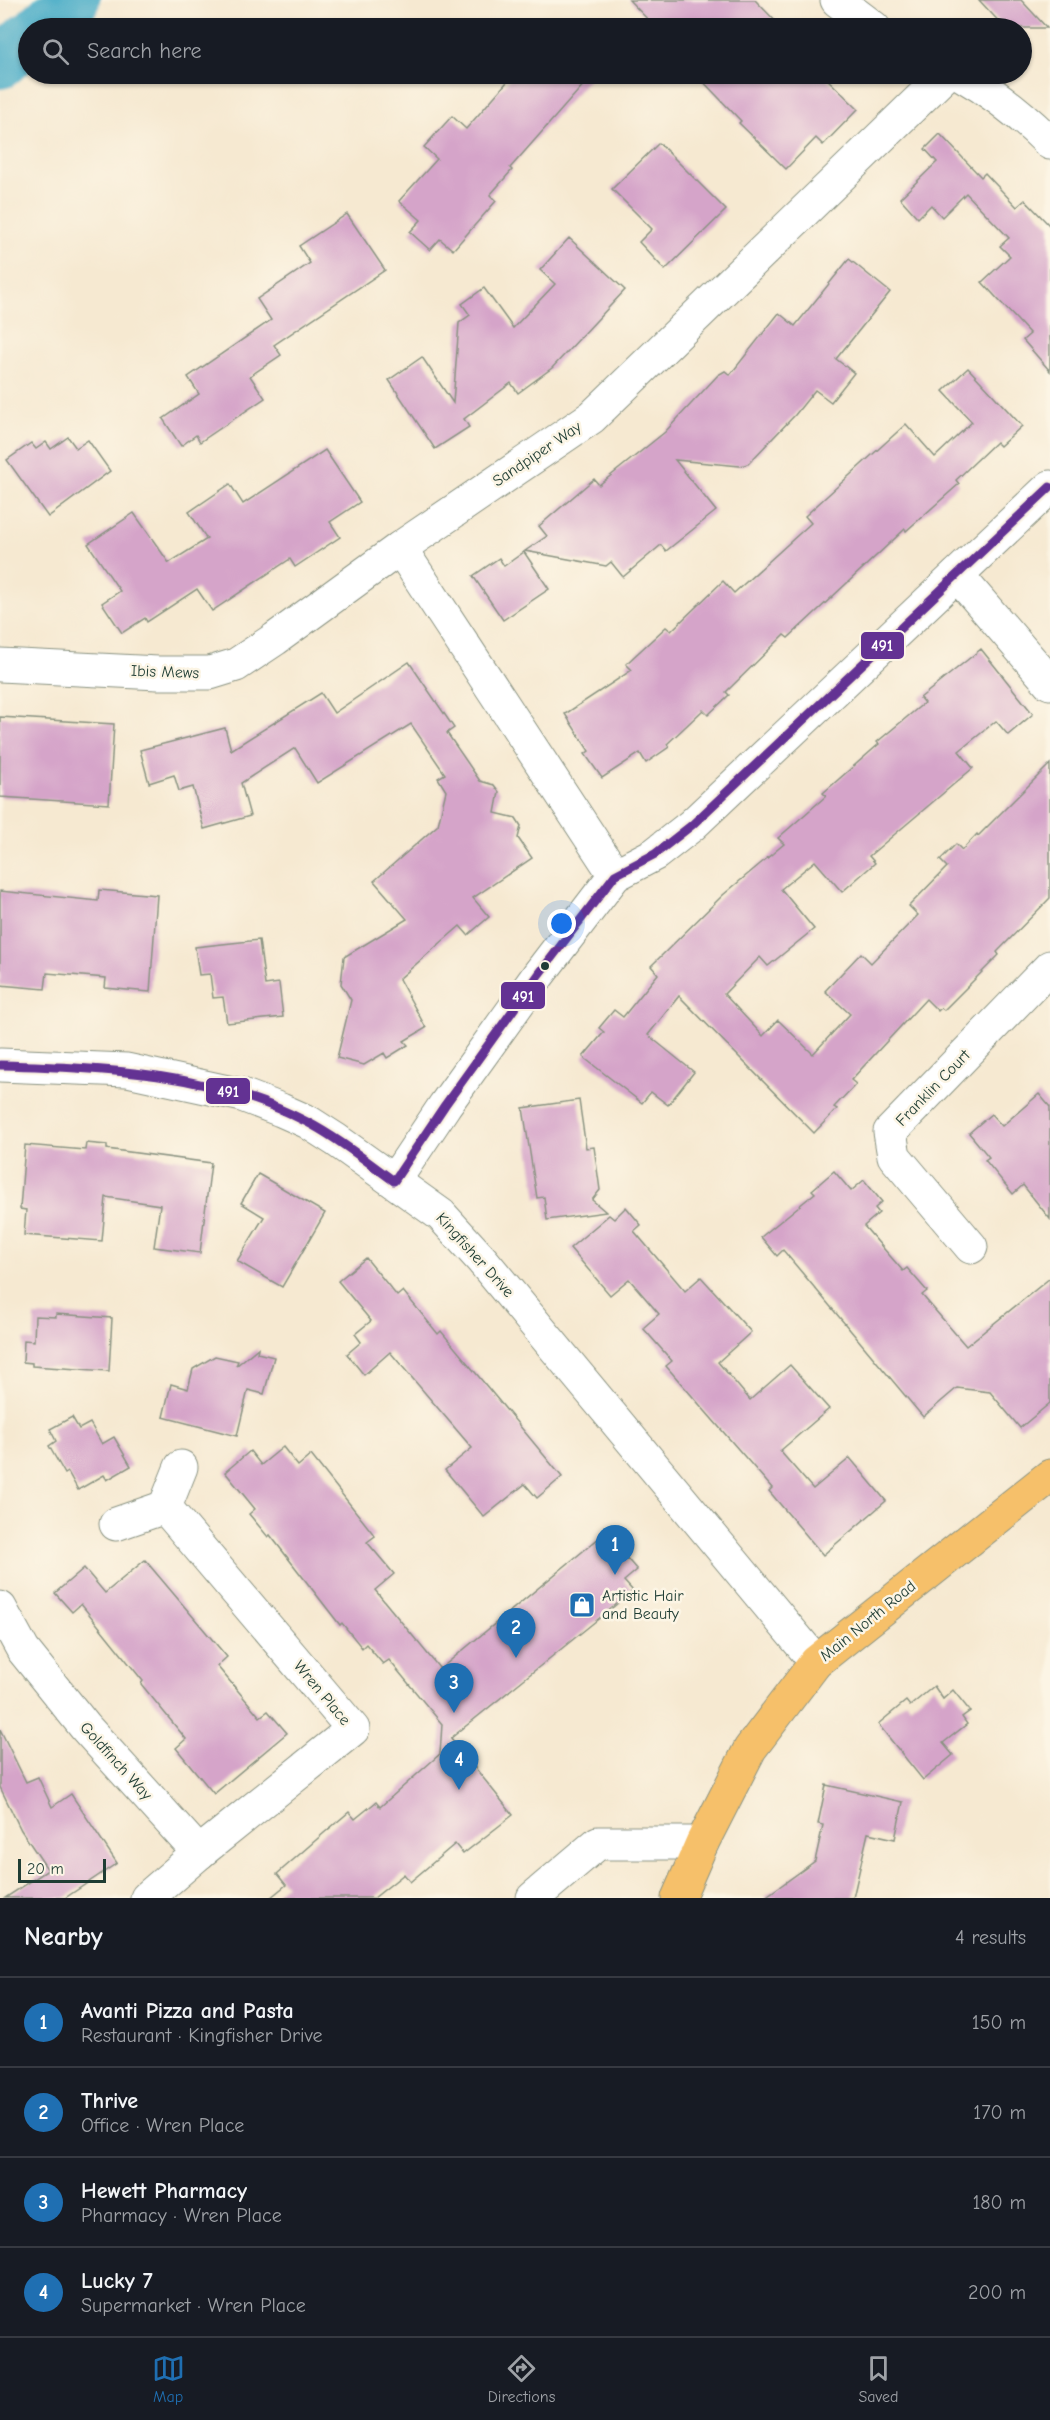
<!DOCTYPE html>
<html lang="en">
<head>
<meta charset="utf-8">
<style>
	body { margin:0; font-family:"Comic Neue",sans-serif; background:#242831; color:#f1f3f6 }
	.scale { position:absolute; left:18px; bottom:15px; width:88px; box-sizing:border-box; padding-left:6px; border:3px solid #1f3d34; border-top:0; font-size:16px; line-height:21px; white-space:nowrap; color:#1f3d34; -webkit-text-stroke:4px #fcf5e5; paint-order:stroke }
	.you { position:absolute; left:562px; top:924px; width:21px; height:21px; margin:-15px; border:4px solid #fff; border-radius:50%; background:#1a73e8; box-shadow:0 0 0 9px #1a73e833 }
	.badge { display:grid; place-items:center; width:39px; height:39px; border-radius:50%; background:#1f6fb2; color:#fff; font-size:20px; font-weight:700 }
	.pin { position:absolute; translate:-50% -50px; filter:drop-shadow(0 2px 3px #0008) }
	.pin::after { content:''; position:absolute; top:32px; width:21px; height:18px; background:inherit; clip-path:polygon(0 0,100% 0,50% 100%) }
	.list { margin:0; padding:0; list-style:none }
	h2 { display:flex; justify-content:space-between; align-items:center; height:78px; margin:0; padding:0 24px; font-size:26px }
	h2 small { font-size:20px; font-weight:400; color:#9ea1a6 }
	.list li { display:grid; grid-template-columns:39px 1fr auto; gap:18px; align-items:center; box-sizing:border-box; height:90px; padding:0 24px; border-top:2px solid #363941 }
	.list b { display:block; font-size:22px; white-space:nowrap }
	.list p { margin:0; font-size:20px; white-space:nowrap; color:#9ea1a6 }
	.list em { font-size:20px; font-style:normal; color:#9ea1a6 }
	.icon { flex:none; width:33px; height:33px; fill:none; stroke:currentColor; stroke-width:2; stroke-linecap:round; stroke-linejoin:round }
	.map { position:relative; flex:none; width:1050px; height:1898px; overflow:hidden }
	.search { position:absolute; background:#171b24; box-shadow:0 2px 4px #0004; left:18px; right:18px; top:18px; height:66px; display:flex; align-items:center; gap:15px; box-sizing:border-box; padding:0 21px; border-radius:33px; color:#9ea1a6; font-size:22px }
	.sheet { height:438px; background:#171b24 }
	nav { display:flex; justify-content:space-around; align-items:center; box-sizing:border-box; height:84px; border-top:2px solid #363941; background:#171b24; font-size:16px; color:#9ea1a6 }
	nav a { display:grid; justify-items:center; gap:3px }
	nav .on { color:#1f6fb2 }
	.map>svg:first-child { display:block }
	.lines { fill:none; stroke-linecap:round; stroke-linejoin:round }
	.river { stroke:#47acc7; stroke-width:52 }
	.building { fill:#d5a4c9 }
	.minor-casing { stroke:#8a9382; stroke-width:35 }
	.major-casing { stroke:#8a9382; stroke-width:35 }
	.minor { stroke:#fff; stroke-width:33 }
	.major { stroke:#f6c06b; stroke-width:33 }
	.bus-1-casing { stroke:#fcf5e5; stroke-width:14 }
	.bus-1 { stroke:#633293; stroke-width:9 }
	.bus-dot { fill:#1f3d34; stroke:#fcf5e5; stroke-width:2 }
	.labels { text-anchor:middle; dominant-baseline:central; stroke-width:5; stroke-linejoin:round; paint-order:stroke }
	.street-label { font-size:16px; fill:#1f3d34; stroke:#fcf5e5 }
	.poi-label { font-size:16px; fill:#1f3d34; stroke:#fcf5e5; text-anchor:start }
	.line-badge { stroke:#fcf5e5; stroke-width:2 }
	.badge-label { font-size:16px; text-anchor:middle; font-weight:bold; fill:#fff }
</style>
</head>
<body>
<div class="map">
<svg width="1050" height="1898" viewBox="0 0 1050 1898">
	<rect width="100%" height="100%" fill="#fcf5e5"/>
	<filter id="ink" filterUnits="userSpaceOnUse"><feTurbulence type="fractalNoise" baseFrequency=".0167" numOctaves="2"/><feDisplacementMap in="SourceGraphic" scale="12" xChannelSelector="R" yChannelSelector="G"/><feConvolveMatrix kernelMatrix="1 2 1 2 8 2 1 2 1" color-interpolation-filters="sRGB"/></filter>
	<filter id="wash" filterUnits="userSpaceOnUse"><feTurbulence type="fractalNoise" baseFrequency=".008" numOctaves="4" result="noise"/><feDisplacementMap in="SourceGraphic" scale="24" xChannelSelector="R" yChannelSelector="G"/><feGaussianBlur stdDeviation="1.35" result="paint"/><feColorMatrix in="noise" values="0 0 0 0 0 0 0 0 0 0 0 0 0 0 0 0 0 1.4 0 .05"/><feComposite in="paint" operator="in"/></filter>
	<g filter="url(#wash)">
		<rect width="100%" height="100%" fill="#f6e9d1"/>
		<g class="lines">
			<!-- river -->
			<g class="river">
				<polyline points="40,28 74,0"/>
				<polyline points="0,63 28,38"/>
			</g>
		</g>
		<g id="blocks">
			<!-- building -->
			<g class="building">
				<polygon points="629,0 755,0 782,28 656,28"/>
				<polygon points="979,0 1021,0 1047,28 1005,28"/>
				<polygon points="514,74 593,74 510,168 512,170 490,195 496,201 453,250 440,239 430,250 410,232 421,220 399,201 437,159 424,147 452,116 466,129"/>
				<polygon points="696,74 822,74 858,109 823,145 816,138 786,169 739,123 741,121"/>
				<polygon points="940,134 981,177 985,173 1017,207 1025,200 1050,226 1050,371 1023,340 1030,334 982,282 1010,256 1000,246 1009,238 966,193 942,217 931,205 918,218 900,198 937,162 925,149"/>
				<polygon points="659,143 726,210 665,270 639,242 652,229 612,189"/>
				<polygon points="347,214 385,270 274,345 281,355 250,376 265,398 200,442 196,435 181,446 163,419 199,394 188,377 271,320 257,299 310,263 299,246"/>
				<polygon points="569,238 625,290 552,368 518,393 511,383 464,419 469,427 435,449 389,380 422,357 453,403 459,323 470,315 462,304 484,288 513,328 555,284 540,270"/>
				<polygon points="849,259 890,292 836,359 854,373 831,402 815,390 795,415 748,464 740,466 675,460 716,511 666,551 661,545 623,577 611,562 606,566 525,551 547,536 539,526 594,479 599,485 665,432 718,375 725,371 730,375 779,313 795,326"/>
				<polygon points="968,368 1022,426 1000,446 996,442 956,480 959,484 906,531 905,529 788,638 784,635 726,692 729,695 708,715 703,710 667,744 669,747 646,763 640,753 602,778 585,754 589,751 565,714 632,670 626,664 666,627 671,631 723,581 734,593 811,523 805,516 906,424 935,457 972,422 943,391"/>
				<polygon points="68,437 76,448 88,440 110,471 48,517 7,460 31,443 36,449 46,442 51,449"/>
				<polygon points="325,450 360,502 330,522 340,537 295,567 290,559 212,611 197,589 147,622 145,618 122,633 102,603 120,591 88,544 134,513 169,563 207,539 189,512 230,484 243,504"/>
				<polygon points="524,552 549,589 503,620 473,576 499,558 504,566"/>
				<polygon points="981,649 1033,714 1008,735 996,721 959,751 973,768 869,856 875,863 842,892 815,861 781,889 814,929 768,966 760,957 724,994 763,1036 778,1020 813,1054 850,1014 825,991 861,953 871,963 918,915 909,906 947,867 940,860 956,844 962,850 977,834 978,836 1050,764 1050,898 997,952 999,955 944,1010 941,1008 938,1011 926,999 851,1080 856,1084 834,1107 837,1109 814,1133 679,996 648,1035 694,1072 668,1105 651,1092 642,1103 583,1057 604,1032 599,1028 614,1010 623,1017 658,974 651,966 723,895 784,844 778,838 826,796 823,793 879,744 877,742 924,703 920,698"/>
				<polygon points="409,662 454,728 447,733 480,781 494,785 499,792 495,813 516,818 521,826 518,838 532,858 473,898 489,917 468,935 460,926 399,979 426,1028 404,1041 408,1045 387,1058 384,1053 364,1065 337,1058 351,1000 341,984 344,957 407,919 374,881 438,825 446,791 438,778 445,774 411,724 317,783 295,748 241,783 250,816 204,829 193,787 179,791 174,775 149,783 140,750 225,728 231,750 321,693 334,713"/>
				<polygon points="0,717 114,724 109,804 0,797"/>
				<polygon points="99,890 157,895 150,992 105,988 106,978 47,973 45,989 0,985 0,891 98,901"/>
				<polygon points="259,940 265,985 279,983 283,1017 227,1023 223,997 213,998 210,974 199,975 195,947"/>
				<polygon points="1039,1094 1050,1107 1050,1219 1023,1185 1013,1194 985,1160 989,1157 969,1133 991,1114 1002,1126"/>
				<polygon points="579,1100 586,1148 594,1147 600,1190 592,1200 606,1212 547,1220 544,1197 537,1198 523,1108"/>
				<polygon points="86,1143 107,1145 107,1149 211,1163 200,1253 154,1247 160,1205 106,1197 102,1241 24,1235 26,1210 20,1209 25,1145 85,1150"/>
				<polygon points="834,1171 851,1191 864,1180 882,1202 875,1208 879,1213 864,1226 903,1271 907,1268 927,1291 922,1295 966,1346 1050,1278 1050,1403 1020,1428 990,1392 957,1388 923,1417 783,1250 777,1256 761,1237 815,1193 812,1190"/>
				<polygon points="258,1174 325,1213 282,1287 237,1261 264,1217 241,1203"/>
				<polygon points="626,1207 641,1225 634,1231 685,1291 701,1277 751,1332 718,1362 750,1400 790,1365 829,1409 780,1451 813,1489 850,1458 886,1501 823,1555 769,1491 772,1488 666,1366 672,1361 643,1328 659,1314 629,1279 610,1295 570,1248 609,1215 614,1219"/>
				<polygon points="366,1258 397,1296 403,1291 438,1334 441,1331 562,1477 537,1498 525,1484 484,1517 445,1470 472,1448 390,1352 364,1375 347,1354 361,1342 355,1334 371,1321 338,1281"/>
				<polygon points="56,1314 112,1318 109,1371 32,1366 32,1363 23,1362 24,1340 34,1341 35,1316 56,1317"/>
				<polygon points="258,1348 257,1353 274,1357 264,1394 248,1390 237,1436 163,1417 171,1384 188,1389 193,1369 215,1356 238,1361 236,1366"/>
				<polygon points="72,1417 79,1429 90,1423 102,1444 114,1437 131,1466 107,1480 104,1475 78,1490 68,1472 65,1474 49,1446 56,1441 50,1429"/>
				<polygon points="283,1447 298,1466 311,1455 375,1536 367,1542 394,1574 375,1590 440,1669 605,1533 637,1570 624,1581 633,1591 451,1738 513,1815 463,1854 455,1844 410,1882 404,1874 374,1898 270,1898 286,1885 277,1874 324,1833 349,1812 355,1819 376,1802 380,1807 440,1754 442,1724 389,1660 383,1664 366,1644 362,1648 342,1623 340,1625 270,1535 268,1537 249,1514 255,1509 225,1472 250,1451 261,1465"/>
				<polygon points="145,1560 227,1657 217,1666 260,1717 268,1711 287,1733 214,1794 176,1748 186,1739 141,1684 143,1681 81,1604 72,1612 55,1593 84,1568 105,1593"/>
				<polygon points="934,1686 943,1699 953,1690 970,1711 962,1717 967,1724 943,1743 953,1755 923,1780 878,1724 906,1701 910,1706"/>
				<polygon points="0,1729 26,1782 38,1777 52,1807 71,1794 117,1863 65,1898 5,1898 48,1870 21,1830 0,1787"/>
				<polygon points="826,1785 903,1802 895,1839 868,1833 853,1898 764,1898 815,1861 823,1825 818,1824"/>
			</g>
		</g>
	</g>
	<g filter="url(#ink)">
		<use href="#blocks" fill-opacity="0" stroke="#8a9382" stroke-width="1.5"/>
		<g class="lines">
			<defs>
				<g id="minor">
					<polyline points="837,0 874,28"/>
					<path d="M961,74C994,93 1023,116 1050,143"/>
					<polyline points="957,575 1050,683"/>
					<polyline points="0,665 158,673 210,673 236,665 275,639 400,548"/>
					<polyline points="615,875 400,548 592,417 946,74"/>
					<polyline points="0,1065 127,1070 242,1095 281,1110 308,1122 336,1140 441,1215 482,1260 816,1662"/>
					<polyline points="394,1181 445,1105 539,974 615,875 655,854 692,825 1050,487"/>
					<polyline points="971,1247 894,1156 890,1132 1050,967"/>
					<polyline points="165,1507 181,1467"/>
					<polyline points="116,1524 165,1507 353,1729 199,1853"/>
					<polyline points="0,1608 23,1650 86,1728 199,1853 147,1898"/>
					<polyline points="533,1898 598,1843 702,1843"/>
				</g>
				<polyline id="major" points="678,1898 702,1843 750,1749 816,1662 1050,1476"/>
			</defs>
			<!-- minor casing -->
			<use href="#minor" class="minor-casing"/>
			<!-- major casing -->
			<use href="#major" class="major-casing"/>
			<!-- minor -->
			<use href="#minor" class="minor"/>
			<!-- major -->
			<use href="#major" class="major"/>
			<defs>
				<path id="bus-1" d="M0,1065C105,1068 212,1072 307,1122C338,1138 366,1161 394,1181L445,1105L539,974L615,875L655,854L692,825L1050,487"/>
			</defs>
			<!-- bus-1 casing -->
			<use href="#bus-1" class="bus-1-casing"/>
			<!-- bus-1 -->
			<use href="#bus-1" class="bus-1"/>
		</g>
	</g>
	<!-- icons -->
	<defs>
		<symbol id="shop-square" viewBox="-11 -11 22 22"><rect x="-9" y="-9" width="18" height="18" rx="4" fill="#1f6fb2" stroke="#fcf5e5"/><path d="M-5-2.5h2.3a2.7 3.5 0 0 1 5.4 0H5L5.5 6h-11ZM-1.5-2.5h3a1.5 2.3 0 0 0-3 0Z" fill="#fff"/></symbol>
	</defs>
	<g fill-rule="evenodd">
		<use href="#shop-square" x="567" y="1590" width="30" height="30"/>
	</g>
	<!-- markers -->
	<circle class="bus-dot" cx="545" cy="966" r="5"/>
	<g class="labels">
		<!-- street labels -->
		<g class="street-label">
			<text transform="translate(537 454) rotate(-34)">Sandpiper Way</text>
			<text transform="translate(165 672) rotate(2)">Ibis Mews</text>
			<text transform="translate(933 1088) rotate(-46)">Franklin Court</text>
			<text transform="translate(475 1255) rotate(48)">Kingfisher Drive</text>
			<text transform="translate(868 1621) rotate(-39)">Main North Road</text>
			<text transform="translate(322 1693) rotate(50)">Wren Place</text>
			<text transform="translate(116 1761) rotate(48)">Goldfinch Way</text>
		</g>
		<!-- poi labels -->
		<g class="poi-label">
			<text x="602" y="1596">Artistic Hair<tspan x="602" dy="18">and Beauty</tspan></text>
		</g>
	</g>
	<g class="line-badge">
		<rect x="860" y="631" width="45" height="29" rx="6" fill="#633293"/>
		<rect x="500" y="981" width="46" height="29" rx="6" fill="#633293"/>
		<rect x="205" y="1077" width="46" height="28" rx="6" fill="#633293"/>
	</g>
	<g class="badge-label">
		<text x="882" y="651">491</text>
		<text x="523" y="1002">491</text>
		<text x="228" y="1097">491</text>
	</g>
</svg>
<div class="scale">20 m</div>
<div class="you"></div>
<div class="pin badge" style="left:615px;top:1575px">1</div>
<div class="pin badge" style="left:516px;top:1658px">2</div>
<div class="pin badge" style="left:454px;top:1713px">3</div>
<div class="pin badge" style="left:459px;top:1790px">4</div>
<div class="search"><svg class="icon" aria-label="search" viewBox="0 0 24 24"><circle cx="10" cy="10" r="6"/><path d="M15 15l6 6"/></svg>Search here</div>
</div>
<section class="sheet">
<h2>Nearby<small>4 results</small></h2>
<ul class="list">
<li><span class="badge">1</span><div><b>Avanti Pizza and Pasta</b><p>Restaurant · Kingfisher Drive</p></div><em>150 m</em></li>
<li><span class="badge">2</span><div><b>Thrive</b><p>Office · Wren Place</p></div><em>170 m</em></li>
<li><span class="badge">3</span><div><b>Hewett Pharmacy</b><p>Pharmacy · Wren Place</p></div><em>180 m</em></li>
<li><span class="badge">4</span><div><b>Lucky 7</b><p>Supermarket · Wren Place</p></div><em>200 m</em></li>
</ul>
</section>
<nav>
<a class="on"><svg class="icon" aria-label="map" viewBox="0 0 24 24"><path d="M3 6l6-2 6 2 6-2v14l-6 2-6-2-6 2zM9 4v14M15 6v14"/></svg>Map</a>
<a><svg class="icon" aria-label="directions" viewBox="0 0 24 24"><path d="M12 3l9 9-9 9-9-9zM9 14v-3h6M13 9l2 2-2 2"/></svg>Directions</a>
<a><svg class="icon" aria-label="saved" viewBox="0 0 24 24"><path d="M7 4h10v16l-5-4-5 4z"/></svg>Saved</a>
</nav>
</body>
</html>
